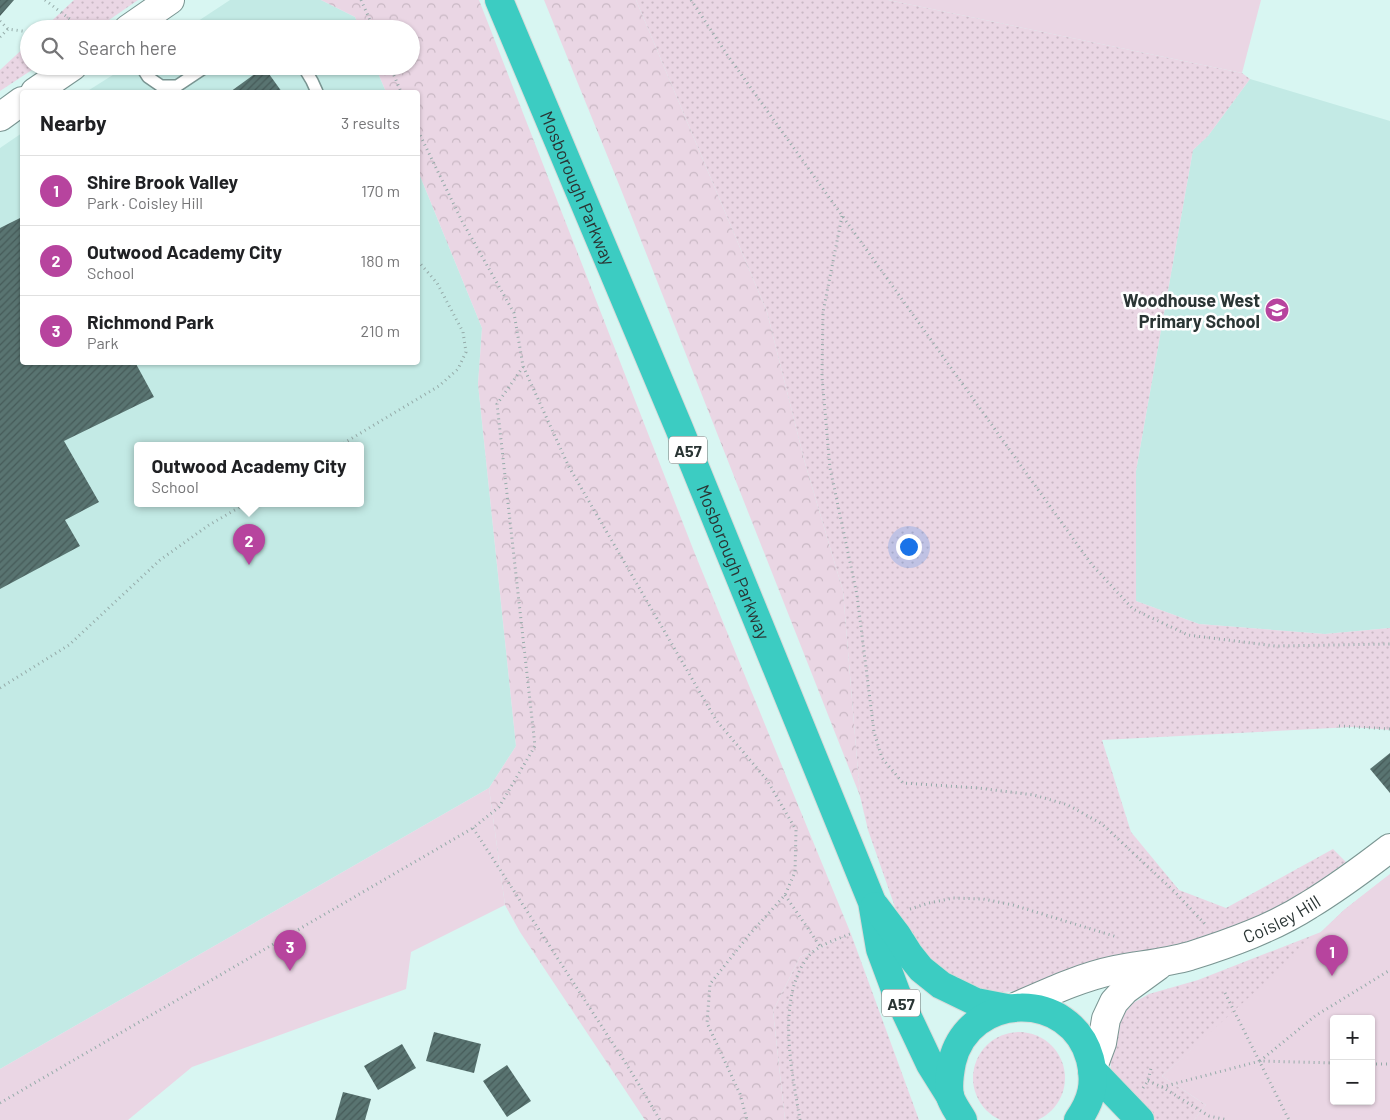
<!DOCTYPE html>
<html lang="en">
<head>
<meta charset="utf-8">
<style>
	body { margin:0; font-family:Barlow,sans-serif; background:#f2f2f2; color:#202124 }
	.controls { position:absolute; right:15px; bottom:15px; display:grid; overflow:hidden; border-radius:5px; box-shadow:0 1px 4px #0004 }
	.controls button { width:45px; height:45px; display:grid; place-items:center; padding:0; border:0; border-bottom:1px solid #e0e0e0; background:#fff; color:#202124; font:25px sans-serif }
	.you { position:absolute; left:908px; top:546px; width:18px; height:18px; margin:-12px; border:4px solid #fff; border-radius:50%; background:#1a73e8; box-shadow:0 0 0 8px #1a73e833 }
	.badge { display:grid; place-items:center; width:32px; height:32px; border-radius:50%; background:#b7449e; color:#fff; font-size:16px; font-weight:700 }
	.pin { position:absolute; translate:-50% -41px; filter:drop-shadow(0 1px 2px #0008) }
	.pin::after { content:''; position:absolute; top:26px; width:18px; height:15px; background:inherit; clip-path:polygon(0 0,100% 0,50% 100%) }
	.popup { position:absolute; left:134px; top:442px; width:230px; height:65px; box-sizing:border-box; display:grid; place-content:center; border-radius:5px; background:#fff; filter:drop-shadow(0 1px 4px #0005); font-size:16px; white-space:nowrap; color:#757577 }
	.popup b { font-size:19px; color:#202124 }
	.popup::after { content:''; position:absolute; left:50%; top:100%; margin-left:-10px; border:10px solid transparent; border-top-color:#fff }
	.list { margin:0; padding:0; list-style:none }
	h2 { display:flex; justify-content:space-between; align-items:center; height:65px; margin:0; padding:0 20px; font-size:21px }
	h2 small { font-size:16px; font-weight:400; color:#757577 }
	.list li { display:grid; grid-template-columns:32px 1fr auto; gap:15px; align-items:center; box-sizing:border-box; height:70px; padding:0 20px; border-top:1px solid #e0e0e0 }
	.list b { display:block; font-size:19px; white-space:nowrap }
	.list p { margin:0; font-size:16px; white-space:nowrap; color:#757577 }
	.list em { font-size:16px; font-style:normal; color:#757577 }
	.icon { flex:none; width:28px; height:28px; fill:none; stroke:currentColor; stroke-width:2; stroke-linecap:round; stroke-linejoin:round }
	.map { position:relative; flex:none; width:1390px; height:1120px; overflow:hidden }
	.search { position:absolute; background:#fff; box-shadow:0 1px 4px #0004; left:20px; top:20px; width:400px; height:55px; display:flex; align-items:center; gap:12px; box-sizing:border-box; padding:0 18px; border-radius:28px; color:#757577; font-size:19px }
	.panel { position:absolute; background:#fff; box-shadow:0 1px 4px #0004; left:20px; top:90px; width:400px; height:275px; border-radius:5px }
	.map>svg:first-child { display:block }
	.built { fill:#c3eae5; fill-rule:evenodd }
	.grass { fill:url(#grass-dots) }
	.forest { fill:url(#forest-crowns) }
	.park { fill:#ead6e4; fill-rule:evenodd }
	.building { fill:url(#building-hatch) }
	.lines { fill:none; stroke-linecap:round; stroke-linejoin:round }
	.service-casing { stroke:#7a9592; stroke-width:14 }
	.tertiary-casing { stroke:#7a9592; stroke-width:30 }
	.secondary-casing { stroke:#7a9592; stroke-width:30 }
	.trunk-casing { stroke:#d9dbda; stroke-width:30 }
	.path { stroke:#95aba9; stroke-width:3; stroke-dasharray:1 4; stroke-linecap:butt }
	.service { stroke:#fff; stroke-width:11 }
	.tertiary { stroke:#fff; stroke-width:28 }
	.secondary { stroke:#fff; stroke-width:28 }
	.trunk { stroke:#3cccc2; stroke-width:28 }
	.labels { text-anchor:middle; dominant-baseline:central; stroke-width:5; stroke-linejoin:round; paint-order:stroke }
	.shield { fill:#fff; stroke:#6a7271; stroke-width:1 }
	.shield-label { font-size:16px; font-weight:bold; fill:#2a3534 }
	.street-label { font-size:18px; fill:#2a3534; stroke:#fff }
	.poi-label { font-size:18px; font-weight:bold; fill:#2a3534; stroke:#fff; text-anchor:end }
</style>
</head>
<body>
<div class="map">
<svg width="1390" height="1120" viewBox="0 0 1390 1120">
	<defs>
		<pattern id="grass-dots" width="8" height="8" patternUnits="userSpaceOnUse" patternTransform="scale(1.25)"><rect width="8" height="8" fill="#ead6e4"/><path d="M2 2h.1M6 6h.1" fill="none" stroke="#c9b8c4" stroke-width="1.8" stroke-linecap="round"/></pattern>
		<pattern id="forest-crowns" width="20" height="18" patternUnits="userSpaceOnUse" patternTransform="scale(1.25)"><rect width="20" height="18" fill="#ead6e4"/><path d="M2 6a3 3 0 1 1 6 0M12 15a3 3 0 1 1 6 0" fill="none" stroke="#c9b8c4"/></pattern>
		<pattern id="building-hatch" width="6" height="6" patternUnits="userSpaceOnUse" patternTransform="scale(1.25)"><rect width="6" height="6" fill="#597471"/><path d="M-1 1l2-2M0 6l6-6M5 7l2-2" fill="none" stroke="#465b59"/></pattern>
	</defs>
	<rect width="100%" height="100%" fill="#d8f6f2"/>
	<!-- built -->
	<g class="built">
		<polygon points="230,0 321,0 355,17 360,29 186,29"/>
		<polygon points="127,66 375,66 386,92 86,92"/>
		<polygon points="1250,79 1390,121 1390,628 1325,634 1199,624 1136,601 1136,471 1193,150 1208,136"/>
		<path d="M22,133V362H418V171L482,328L478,384L516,746L489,788L0,1069V148ZM138,446H360V504H138Z"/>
	</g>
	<!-- grass -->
	<g class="grass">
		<polygon points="74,0 138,0 96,29 43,29"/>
		<polygon points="636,0 888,0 1242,73 1250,79 1208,136 1193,150 1136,471 1136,601 1199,624 1325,634 1390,628 1390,730 1352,727 1102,740 1131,832 1179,890 1226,908 1333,849 1346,862 1267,919 1022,991 979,993 944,974 911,942 897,913 868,830 860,796 843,591 805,463 767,312"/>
		<polygon points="29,43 29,66 38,66 0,91 0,70"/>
		<polygon points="1390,874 1162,1076 1206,1105 1194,1120 1149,1120 1138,1109 1111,1068 1108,1044 1118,1021 1133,1003 1149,994 1198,980 1321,932 1344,910"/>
		<polygon points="851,934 919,1120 785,1120 773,1011 800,957"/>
		<circle cx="1019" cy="1078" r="46"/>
	</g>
	<!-- forest -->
	<g class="forest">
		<polygon points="321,0 479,0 695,554 851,934 800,957 773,1011 785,1120 645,1120 520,932 505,905 489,788 516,746 478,384 482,328 418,171 418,92 386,92 375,66 411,66 411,29 360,29 355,17"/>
		<polygon points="544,0 636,0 767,312 805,463 843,591 860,796 620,187"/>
	</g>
	<!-- park -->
	<g class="park">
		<polygon points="888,0 1261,0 1242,73"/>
		<polygon points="489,788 505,905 411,952 406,989 192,1067 128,1120 0,1120 0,1069"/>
		<path d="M1390,874V1120H1194L1206,1105L1162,1076L1321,932L1344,910ZM1334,1019H1371V1101H1334Z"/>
	</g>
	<!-- building -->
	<g class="building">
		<polygon points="0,0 14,0 0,16"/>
		<polygon points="264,67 282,92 230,92"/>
		<polygon points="22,217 22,362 135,362 154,397 64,441 99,502 65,520 80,546 0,589 0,228"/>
		<polygon points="1390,753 1390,793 1370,769"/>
		<polygon points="434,1032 481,1044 474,1073 426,1061"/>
		<polygon points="402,1044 416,1068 378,1090 364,1066"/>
		<polygon points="507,1065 531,1101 507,1117 483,1081"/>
		<polygon points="343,1092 371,1099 365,1120 335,1120"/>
	</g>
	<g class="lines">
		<defs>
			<g id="service">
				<polyline points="141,66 148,77 161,86 177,86 207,66"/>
				<polyline points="303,66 312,81 317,92"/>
			</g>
			<g id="tertiary">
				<polyline points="128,29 170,0"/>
				<polyline points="35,92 73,66"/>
				<polyline points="0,117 22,101"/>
			</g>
			<g id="secondary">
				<path id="s1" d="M1015,1007C1047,993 1081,977 1115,970C1141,965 1165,963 1190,956C1231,943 1273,928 1309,905C1337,888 1364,868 1390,848"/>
				<polyline points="1092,1070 1102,1043 1106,1019 1114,1002 1125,990 1158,966"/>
			</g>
			<g id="trunk">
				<path id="s2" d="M499,0L679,428L872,902L880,949L896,992L930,1064L950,1096"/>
				<polyline points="875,906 897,935 909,954 921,969 941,985 976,1002 1007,1008"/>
				<polyline points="1092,1070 1140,1120"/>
				<path d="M963,1120C959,1113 952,1104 950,1096C948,1086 950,1072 952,1062C969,991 1071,989 1090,1059C1096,1083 1092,1100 1078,1120"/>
			</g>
		</defs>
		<!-- service casing -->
		<use href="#service" class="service-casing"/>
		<!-- tertiary casing -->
		<use href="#tertiary" class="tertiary-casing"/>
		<!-- secondary casing -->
		<use href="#secondary" class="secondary-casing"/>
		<!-- trunk casing -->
		<use href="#trunk" class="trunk-casing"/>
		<!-- path -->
		<g class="path">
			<polyline points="45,0 79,26 81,29"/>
			<polyline points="361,0 374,29"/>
			<polyline points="691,0 728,56 1092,565 1133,609 1188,635 1275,646 1390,644"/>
			<polyline points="0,21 8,29"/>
			<polyline points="0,37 8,29 29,32"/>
			<polyline points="390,66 401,92"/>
			<polyline points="418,131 462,221 514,313 523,366 569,467 716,720 767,780 796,830 795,872 785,895 749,935 710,984 707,1023 740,1094 747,1120"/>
			<polyline points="842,216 823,312 822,377 830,468 857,595 874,732 882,758 903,783 978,788 1034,795 1068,805 1102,824 1174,891 1205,924"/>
			<polyline points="339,446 439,386 458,369 466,352 463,332 437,283 418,261"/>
			<polyline points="0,688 69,645 160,560 209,525 245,504"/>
			<polyline points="1339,726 1390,729"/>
			<polyline points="473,828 632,1073 660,1120"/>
			<polyline points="785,895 820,946"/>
			<polyline points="910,909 929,903 953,898 983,899 1013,905 1117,937"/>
			<polyline points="1225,993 1289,1120"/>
			<polyline points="1260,1061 1315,1016 1390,970"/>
			<polyline points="1371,1064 1390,1064"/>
			<polyline points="1148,1081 1162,1087 1209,1116 1228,1120"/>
			<polyline points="1162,1087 1260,1061 1334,1063"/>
			<polyline points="1143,1088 1148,1081 1151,1068"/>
			<polyline points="0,1103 473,828 499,807 535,746 497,404 523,367"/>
			<path d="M800,1120C792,1072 776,1001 807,958C817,945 835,940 850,934"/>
		</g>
		<!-- service -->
		<use href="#service" class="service"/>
		<!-- tertiary -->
		<use href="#tertiary" class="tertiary"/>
		<!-- secondary -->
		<use href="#secondary" class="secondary"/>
		<!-- trunk -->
		<use href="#trunk" class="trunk"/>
	</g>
	<!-- icons -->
	<defs>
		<symbol id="school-disc" viewBox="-11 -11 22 22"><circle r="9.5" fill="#b7449e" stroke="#fff"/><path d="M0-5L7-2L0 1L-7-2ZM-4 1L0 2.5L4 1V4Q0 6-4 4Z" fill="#fff"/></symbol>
	</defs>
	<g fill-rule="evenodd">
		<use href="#school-disc" x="1263" y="296" width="28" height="28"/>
	</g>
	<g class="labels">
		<!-- shield labels -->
		<g class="shield">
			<rect x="669" y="436.5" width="38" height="27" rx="4"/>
			<rect x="882" y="989.5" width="38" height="27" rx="4"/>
		</g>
		<g class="shield-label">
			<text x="688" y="450">A57</text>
			<text x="901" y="1003">A57</text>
		</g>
		<!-- street labels -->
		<g class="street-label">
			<text stroke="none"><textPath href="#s2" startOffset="204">Mosborough Parkway</textPath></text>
			<text stroke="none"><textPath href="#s2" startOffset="609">Mosborough Parkway</textPath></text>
			<text stroke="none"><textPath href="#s1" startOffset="282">Coisley Hill</textPath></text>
		</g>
		<!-- poi labels -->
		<g class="poi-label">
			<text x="1260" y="300">Woodhouse West<tspan x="1260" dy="21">Primary School</tspan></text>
		</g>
	</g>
</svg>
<div class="controls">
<button>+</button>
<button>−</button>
</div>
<div class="you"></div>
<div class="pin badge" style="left:1332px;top:976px">1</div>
<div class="pin badge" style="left:249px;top:565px">2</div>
<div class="popup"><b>Outwood Academy City</b>School</div>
<div class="pin badge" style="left:290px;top:971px">3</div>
<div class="search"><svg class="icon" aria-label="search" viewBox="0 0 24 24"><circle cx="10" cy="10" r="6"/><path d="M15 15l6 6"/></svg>Search here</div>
<section class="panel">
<h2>Nearby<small>3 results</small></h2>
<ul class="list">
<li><span class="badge">1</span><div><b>Shire Brook Valley</b><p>Park · Coisley Hill</p></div><em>170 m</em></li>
<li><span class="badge">2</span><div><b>Outwood Academy City</b><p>School</p></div><em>180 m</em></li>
<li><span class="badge">3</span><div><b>Richmond Park</b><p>Park</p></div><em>210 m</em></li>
</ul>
</section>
</div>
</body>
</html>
